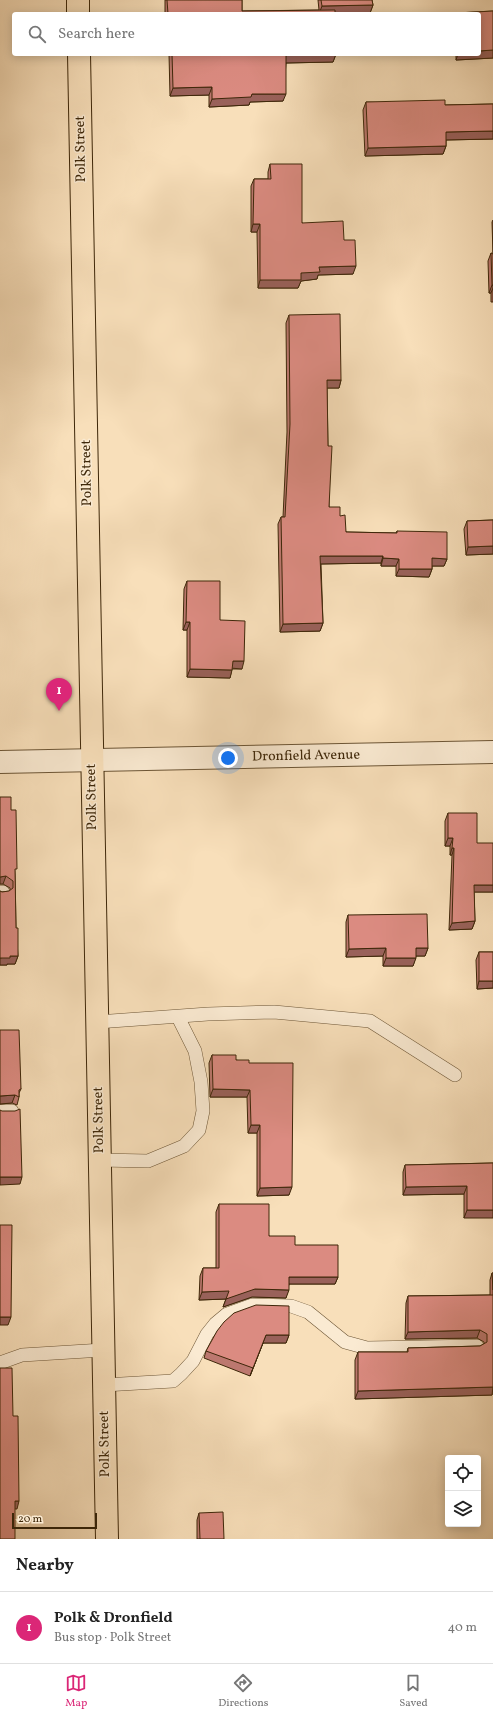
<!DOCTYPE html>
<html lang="en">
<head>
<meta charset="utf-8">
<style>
	body { margin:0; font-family:Vollkorn,serif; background:#f6f6f6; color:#222 }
	.controls { position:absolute; right:12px; bottom:12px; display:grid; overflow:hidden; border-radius:4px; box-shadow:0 2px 10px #0003 }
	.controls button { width:36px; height:36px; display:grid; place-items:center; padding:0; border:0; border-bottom:1px solid #e0e0e0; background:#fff; color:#222; font:20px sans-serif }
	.scale { position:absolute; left:12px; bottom:10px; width:85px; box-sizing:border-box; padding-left:4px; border:2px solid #3e2709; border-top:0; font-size:11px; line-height:14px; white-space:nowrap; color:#3e2709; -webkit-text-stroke:3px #faead2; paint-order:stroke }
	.you { position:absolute; left:228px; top:758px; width:14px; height:14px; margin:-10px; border:3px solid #fff; border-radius:50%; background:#1a73e8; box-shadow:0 0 0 6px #1a73e833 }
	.badge { display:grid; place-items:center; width:26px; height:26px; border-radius:50%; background:#db2777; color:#fff; font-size:13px; font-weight:700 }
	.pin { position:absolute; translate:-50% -33px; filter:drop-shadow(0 1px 2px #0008) }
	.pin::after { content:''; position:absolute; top:21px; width:14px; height:12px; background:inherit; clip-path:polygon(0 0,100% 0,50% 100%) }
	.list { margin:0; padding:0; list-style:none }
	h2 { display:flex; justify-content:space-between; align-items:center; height:52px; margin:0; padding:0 16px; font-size:17px }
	h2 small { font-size:13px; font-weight:400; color:#767676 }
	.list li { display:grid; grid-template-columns:26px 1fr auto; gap:12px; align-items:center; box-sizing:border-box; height:72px; padding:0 16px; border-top:1px solid #e0e0e0 }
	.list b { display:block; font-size:15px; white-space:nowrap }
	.list p { margin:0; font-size:13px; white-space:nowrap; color:#767676 }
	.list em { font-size:13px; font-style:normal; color:#767676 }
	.icon { flex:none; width:22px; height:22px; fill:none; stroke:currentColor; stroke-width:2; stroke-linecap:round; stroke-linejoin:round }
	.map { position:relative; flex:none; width:493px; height:1539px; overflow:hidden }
	.search { position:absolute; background:#fff; box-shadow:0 2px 10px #0003; left:12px; right:12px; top:12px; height:44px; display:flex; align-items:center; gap:10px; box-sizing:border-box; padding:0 14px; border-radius:4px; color:#767676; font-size:15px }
	.sheet { height:124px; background:#fff }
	nav { display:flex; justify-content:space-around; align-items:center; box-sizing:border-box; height:56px; border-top:1px solid #e0e0e0; background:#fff; font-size:11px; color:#767676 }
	nav a { display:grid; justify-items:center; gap:2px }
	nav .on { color:#db2777 }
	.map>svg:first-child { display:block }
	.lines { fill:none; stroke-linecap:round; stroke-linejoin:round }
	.lane-casing { stroke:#6c5535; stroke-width:14 }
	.street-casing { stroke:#6c5535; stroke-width:24 }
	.primary-casing { stroke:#3e2709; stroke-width:24 }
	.lane { stroke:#faead2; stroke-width:13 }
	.street { stroke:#faead2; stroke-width:22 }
	.primary { stroke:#f8dfba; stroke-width:22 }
	.wall { fill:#bc786f; stroke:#3e2709 }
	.shaded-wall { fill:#99615a; stroke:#3e2709 }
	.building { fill:#db8b81; stroke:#3e2709 }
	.labels { text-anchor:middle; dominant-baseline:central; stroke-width:3; stroke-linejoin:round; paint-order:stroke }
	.street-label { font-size:14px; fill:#3e2709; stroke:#faead2 }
</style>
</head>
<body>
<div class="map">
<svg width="493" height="1539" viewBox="0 0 493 1539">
	<rect width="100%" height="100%" fill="#f8dfba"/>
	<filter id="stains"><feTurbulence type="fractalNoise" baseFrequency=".005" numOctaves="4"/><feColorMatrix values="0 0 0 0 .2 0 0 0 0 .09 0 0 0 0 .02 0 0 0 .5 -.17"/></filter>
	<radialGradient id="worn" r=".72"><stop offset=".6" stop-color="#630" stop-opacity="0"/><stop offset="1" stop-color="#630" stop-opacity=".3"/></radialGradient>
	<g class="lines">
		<defs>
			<g id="lane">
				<polyline points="0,892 3,892"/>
				<polyline points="97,1022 208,1014 274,1012 370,1021 455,1075"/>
				<polyline points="0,1111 12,1111"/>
				<polyline points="100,1160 148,1161 184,1146 199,1130 203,1111 201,1082 195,1051 178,1017"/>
				<polyline points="0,1363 22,1355 103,1350"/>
				<polyline points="104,1385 173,1381 181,1374 193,1361 207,1334 215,1324 227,1314 252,1305 291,1306 308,1312 345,1342 367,1348 477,1346"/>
			</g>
			<polyline id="street" points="0,762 493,752"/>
			<g id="primary">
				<polyline points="78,0 78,14"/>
				<polyline points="79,54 107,1539"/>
			</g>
		</defs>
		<!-- lane casing -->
		<use href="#lane" class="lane-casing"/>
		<!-- street casing -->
		<use href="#street" class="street-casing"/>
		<!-- primary casing -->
		<use href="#primary" class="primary-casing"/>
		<!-- lane -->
		<use href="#lane" class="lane"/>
		<!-- street -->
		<use href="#street" class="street"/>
		<!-- primary -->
		<use href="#primary" class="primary"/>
	</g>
	<!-- wall -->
	<g class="wall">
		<polygon points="165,0 242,0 242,11 319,10 318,0 372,0 373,5 370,13 335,14 165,14"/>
		<polygon points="493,11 493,58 456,60 456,54 479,54 479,14 457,14 457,13"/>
		<polygon points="169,54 336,54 333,62 286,63 283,101 250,102 249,105 209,107 209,95 170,96"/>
		<polygon points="366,102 445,105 493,104 493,139 446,140 446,146 443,154 365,156 363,110"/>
		<polygon points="270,164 302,223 344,240 353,274 318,275 317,279 301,281 298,288 258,288 257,232 251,232 251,186 254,179 268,179 268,172"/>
		<polygon points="493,220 493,302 491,302 491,293 489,293 488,261 491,253 493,254 492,222"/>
		<polygon points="289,315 341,380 339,388 327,388 329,507 340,516 346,532 396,533 397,531 447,559 444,566 432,566 432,569 429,577 396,576 396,566 381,566 381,563 321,564 323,623 320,631 280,632 278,524 281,517 283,517 287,432 286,323"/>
		<polygon points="493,520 493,554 466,555 464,529 467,521"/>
		<polygon points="187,581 220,620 242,669 232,669 230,678 187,677 187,630 183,630 184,589"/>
		<polygon points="0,797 11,810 15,874 16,928 18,956 15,964 7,964 7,965 0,965 0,891 2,892 10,891 10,888 3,884 0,884"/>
		<polygon points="448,813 477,843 493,892 474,892 475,921 472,929 449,930 452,855 450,855 450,846 445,846 445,821"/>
		<polygon points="348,915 428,948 425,956 416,956 413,966 383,966 383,956 346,957 346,922"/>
		<polygon points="479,952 493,952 493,988 477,989 476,960"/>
		<polygon points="0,1030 21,1089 19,1093 19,1097 17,1105 12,1103 0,1104"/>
		<polygon points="212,1055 236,1060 249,1063 289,1195 257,1196 257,1133 248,1133 247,1097 210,1097 209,1063"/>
		<polygon points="493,1163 464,1218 464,1194 403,1195 403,1172 405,1165"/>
		<polygon points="219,1204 269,1236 295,1245 338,1277 335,1284 289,1284 286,1298 252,1297 223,1307 226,1299 199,1300 200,1276 203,1268 216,1268 216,1212"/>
		<polygon points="492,1273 493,1273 493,1393 492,1395 355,1399 355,1360 358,1352 407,1352 408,1348 480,1346 484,1344 484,1342 477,1338 405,1339 406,1303 408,1296 490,1295 490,1280"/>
		<polygon points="289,1335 286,1343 263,1343 250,1376 204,1358 206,1351"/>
		<polygon points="199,1513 224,1539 197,1539 197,1520"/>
	</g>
	<!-- shaded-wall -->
	<g class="shaded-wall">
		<polygon points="373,5 370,13 319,14 322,6"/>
		<polygon points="493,50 493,58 456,60 458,54 479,54 479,51"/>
		<polygon points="336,54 333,62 284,63 286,55"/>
		<polygon points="212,87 209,95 170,96 173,88"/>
		<polygon points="252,94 286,94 283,101 250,102 249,105 209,107 212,99"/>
		<polygon points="493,131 493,139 443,140 446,132"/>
		<polygon points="446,146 443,154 365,156 368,148"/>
		<polygon points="253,224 260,224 257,232 251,232"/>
		<polygon points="356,266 353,274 318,275 317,279 301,281 298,288 258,288 260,280 301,273 319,267"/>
		<polygon points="492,285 493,285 493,288 491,293 489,293"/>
		<polygon points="327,380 341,380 339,388 324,388"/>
		<polygon points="493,546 493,554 466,555 468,547"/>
		<polygon points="320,556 383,556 381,563 317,564"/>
		<polygon points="383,558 399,559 396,566 381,566"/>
		<polygon points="432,558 447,559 444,566 429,566"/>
		<polygon points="399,569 432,569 429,577 396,576"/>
		<polygon points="186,622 190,622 187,630 183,630"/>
		<polygon points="323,623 320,631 280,632 283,624"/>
		<polygon points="233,661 244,661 242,669 230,668"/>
		<polygon points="190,669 232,670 230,678 187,677"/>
		<polygon points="448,838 453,838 450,846 445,846"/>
		<polygon points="452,848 454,848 452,855 450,855"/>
		<polygon points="6,876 3,884 0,884 0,877"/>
		<polygon points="474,885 493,885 493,892 471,892"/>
		<polygon points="475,921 472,929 449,930 452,923"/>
		<polygon points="386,948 383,956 346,957 349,949"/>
		<polygon points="416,948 428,948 425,956 414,956"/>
		<polygon points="10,956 18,956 15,964 7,964 7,965 0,965 0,958"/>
		<polygon points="386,958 416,958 413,966 383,966"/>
		<polygon points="479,981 493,981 493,988 477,989"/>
		<polygon points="213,1089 250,1090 247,1097 210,1097"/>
		<polygon points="15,1095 12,1103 0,1104 0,1096"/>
		<polygon points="251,1125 260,1125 257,1133 248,1133"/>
		<polygon points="0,1177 22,1177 20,1184 0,1185"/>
		<polygon points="467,1186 464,1194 403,1195 406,1187"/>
		<polygon points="292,1187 289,1195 257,1196 260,1188"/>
		<polygon points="467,1210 493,1210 493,1218 464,1218"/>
		<polygon points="289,1277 338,1277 335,1284 286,1284"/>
		<polygon points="255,1289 289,1290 286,1298 252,1297 223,1307 226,1299 199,1300 202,1292"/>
		<polygon points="0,1317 11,1317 8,1325 0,1325"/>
		<polygon points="480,1330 477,1338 405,1339 408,1332"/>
		<polygon points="266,1335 289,1335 286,1343 263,1343 250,1376"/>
		<polygon points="493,1387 492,1395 355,1399 358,1391"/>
		<polygon points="15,1501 19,1501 17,1509 12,1509"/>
	</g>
	<!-- building -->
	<g class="building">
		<polygon points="167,0 242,0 242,11 335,10 335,14 168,14"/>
		<polygon points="321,0 372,0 373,5 322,6"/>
		<polygon points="493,11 493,50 479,51 479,14 457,14 457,13"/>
		<polygon points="172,54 336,54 286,55 286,94 252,94 251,97 212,99 212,87 173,88"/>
		<polygon points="445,100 445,105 493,104 493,131 446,132 446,146 368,148 366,102"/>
		<polygon points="270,164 302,164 302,223 343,221 344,240 355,240 356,266 319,267 320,272 301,273 301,280 260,280 260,224 253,224 254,179 271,179"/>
		<polygon points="491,253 493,254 493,285 492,285"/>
		<polygon points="340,314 341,380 327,380 328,446 332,446 329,507 340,507 340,516 345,515 346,532 397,533 397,531 447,532 447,559 432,558 432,569 399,569 399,559 383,558 383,556 320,556 323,623 283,624 281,517 285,517 290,424 289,315"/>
		<polygon points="493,520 493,546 468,547 467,521"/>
		<polygon points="187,581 220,581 220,620 245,621 244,661 233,661 232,670 190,669 190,622 186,622"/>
		<polygon points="0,797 11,797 11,810 16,810 17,869 15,869 16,928 18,928 18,956 10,956 10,958 0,958 0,891 2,892 9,891 13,888 13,881 6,876 0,877"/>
		<polygon points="448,813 477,813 477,843 493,843 493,885 474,885 475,921 452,923 454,848 452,848 453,838 448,838"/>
		<polygon points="427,914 428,948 416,948 416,958 386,958 386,948 349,949 348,915"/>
		<rect x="479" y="952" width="14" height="29"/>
		<polygon points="0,1030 19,1030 21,1089 19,1090 19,1097 15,1095 0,1096"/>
		<polygon points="212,1055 236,1055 236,1060 249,1060 249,1063 293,1063 292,1187 260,1188 260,1125 251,1125 250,1090 213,1089"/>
		<polygon points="20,1109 22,1177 0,1177 0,1110 2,1111 15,1111"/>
		<polygon points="493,1163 493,1210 467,1210 467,1186 406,1187 405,1165"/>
		<polygon points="219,1204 269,1204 269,1236 295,1236 295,1245 338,1245 338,1277 289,1277 289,1290 255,1289 226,1299 229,1291 202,1292 203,1268 219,1268"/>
		<polygon points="0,1225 12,1225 11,1317 0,1317"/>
		<polygon points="492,1273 493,1273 493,1290"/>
		<polygon points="493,1295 493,1387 358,1391 358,1352 408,1352 408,1348 480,1346 487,1342 487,1334 480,1330 408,1332 408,1296"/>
		<polygon points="256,1305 289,1306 289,1335 266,1335 253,1368 206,1351 217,1331 224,1322 234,1313"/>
		<polygon points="0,1368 12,1368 13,1416 18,1416 19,1501 15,1501 15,1539 0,1539"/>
		<polygon points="223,1512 224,1539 200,1539 199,1513"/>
	</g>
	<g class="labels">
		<!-- street labels -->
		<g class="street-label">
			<text transform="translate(81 149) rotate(-91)">Polk Street</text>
			<text transform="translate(87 473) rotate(-91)">Polk Street</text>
			<text transform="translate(306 756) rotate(-1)">Dronfield Avenue</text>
			<text transform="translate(92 797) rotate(-91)">Polk Street</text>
			<text transform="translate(99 1120) rotate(-91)">Polk Street</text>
			<text transform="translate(105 1444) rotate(-91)">Polk Street</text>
		</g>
	</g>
	<rect width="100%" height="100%" filter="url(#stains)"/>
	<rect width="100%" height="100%" fill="url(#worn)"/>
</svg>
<div class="controls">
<button><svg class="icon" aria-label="locate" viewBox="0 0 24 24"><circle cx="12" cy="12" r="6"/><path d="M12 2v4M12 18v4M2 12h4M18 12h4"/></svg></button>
<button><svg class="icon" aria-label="layers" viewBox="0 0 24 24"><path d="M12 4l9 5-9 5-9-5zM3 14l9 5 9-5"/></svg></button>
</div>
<div class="scale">20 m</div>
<div class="you"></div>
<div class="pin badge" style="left:59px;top:711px">1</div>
<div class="search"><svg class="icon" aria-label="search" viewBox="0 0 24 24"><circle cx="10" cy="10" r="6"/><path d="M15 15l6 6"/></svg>Search here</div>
</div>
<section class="sheet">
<h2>Nearby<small></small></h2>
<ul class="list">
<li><span class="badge">1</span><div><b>Polk &amp; Dronfield</b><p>Bus stop · Polk Street</p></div><em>40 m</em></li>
</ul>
</section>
<nav>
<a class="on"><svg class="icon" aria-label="map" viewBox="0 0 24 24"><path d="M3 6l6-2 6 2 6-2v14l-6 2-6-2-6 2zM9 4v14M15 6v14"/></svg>Map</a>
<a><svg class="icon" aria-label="directions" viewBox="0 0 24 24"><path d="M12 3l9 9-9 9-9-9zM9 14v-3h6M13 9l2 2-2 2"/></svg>Directions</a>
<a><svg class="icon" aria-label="saved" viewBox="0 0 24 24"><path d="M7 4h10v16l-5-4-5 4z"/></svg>Saved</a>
</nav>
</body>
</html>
